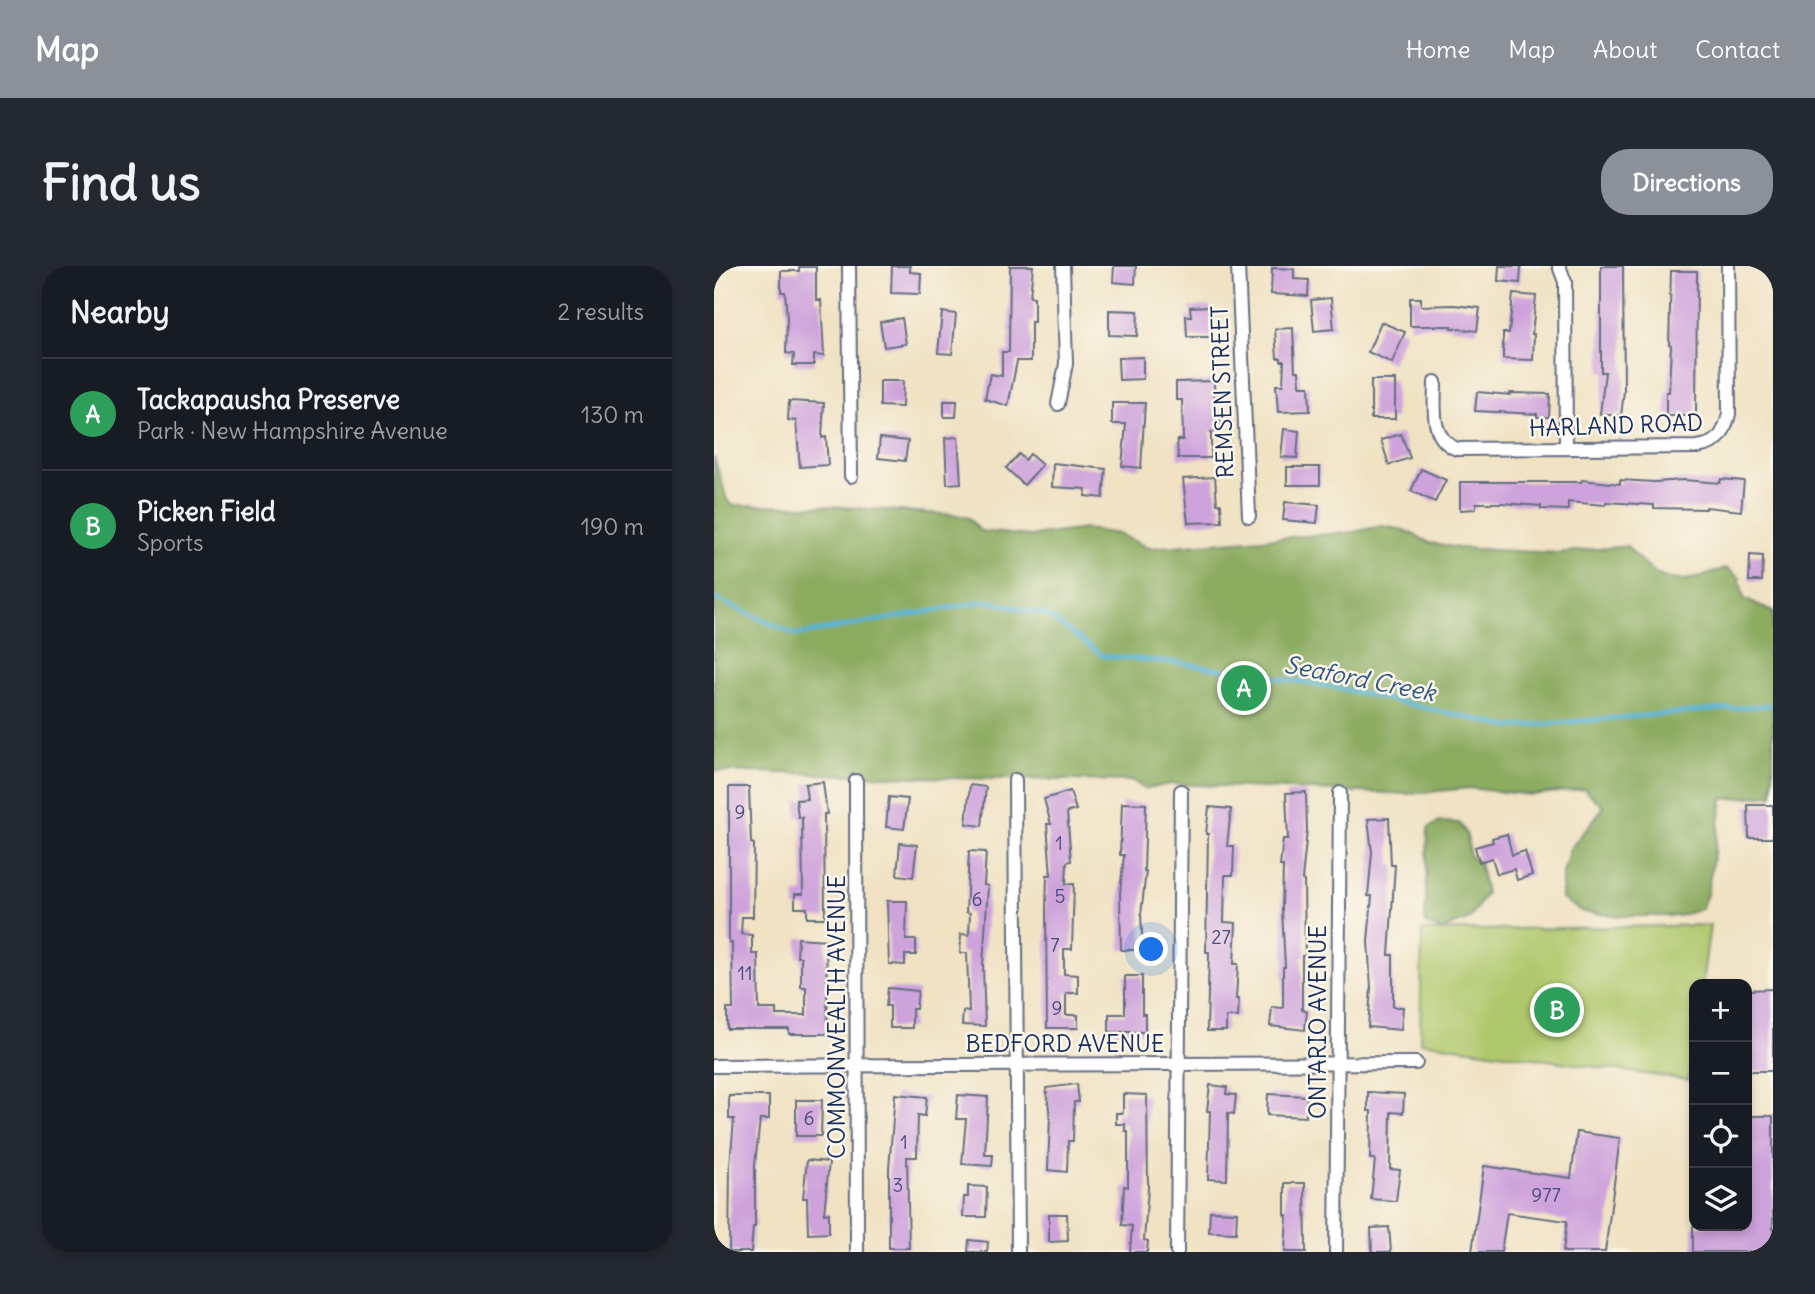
<!DOCTYPE html>
<html lang="en">
<head>
<meta charset="utf-8">
<style>
	body { margin:0; font-family:Delius,sans-serif; background:#242831; color:#f1f3f6 }
	.controls { position:absolute; right:21px; bottom:21px; display:grid; overflow:hidden; border-radius:14px; box-shadow:0 4px 10px #0003 }
	.controls button { width:63px; height:63px; display:grid; place-items:center; padding:0; border:0; border-bottom:2px solid #363941; background:#171b24; color:#f1f3f6; font:35px sans-serif }
	.you { position:absolute; left:438px; top:684px; width:24px; height:24px; margin:-18px; border:5px solid #fff; border-radius:50%; background:#1a73e8; box-shadow:0 0 0 10px #1a73e833 }
	.badge { display:grid; place-items:center; width:46px; height:46px; border-radius:50%; background:#8c9099; color:#fff; font-size:23px; font-weight:700 }
	.pin { position:absolute; translate:-50% -50%; border:4px solid #fff; box-shadow:0 2px 7px #0006 }
	.list { margin:0; padding:0; list-style:none }
	h2 { display:flex; justify-content:space-between; align-items:center; height:91px; margin:0; padding:0 28px; font-size:30px }
	h2 small { font-size:23px; font-weight:400; color:#9ea1a6 }
	.list li { display:grid; grid-template-columns:46px 1fr auto; gap:21px; align-items:center; box-sizing:border-box; height:112px; padding:0 28px; border-top:2px solid #363941 }
	.list b { display:block; font-size:26px; white-space:nowrap }
	.list p { margin:0; font-size:23px; white-space:nowrap; color:#9ea1a6 }
	.list em { font-size:23px; font-style:normal; color:#9ea1a6 }
	.icon { flex:none; width:38px; height:38px; fill:none; stroke:currentColor; stroke-width:2; stroke-linecap:round; stroke-linejoin:round }
	.map { position:relative; flex:none; width:1059px; height:986px; overflow:hidden; border-radius:28px }
	header { display:flex; align-items:center; gap:42px; box-sizing:border-box; height:98px; padding:0 35px; background:#8c9099; color:#fff }
	header strong { font-size:33px }
	nav { display:flex; gap:38px; margin-inline-start:auto; font-size:24px }
	.intro { display:flex; align-items:center; justify-content:space-between; box-sizing:border-box; height:168px; padding:0 42px }
	h1 { margin:0; font-size:49px }
	.button { padding:18px 32px; border-radius:28px; background:#8c9099; color:#fff; font-size:24px; font-weight:700 }
	main { display:flex; gap:42px; padding:0 42px }
	aside { flex:1; background:#171b24; border-radius:28px; box-shadow:0 4px 10px #0003 }
	.map>svg:first-child { display:block }
	.green { fill:#b0c86d; stroke:#667c66; stroke-width:2 }
	.forest { fill:#8cac60; stroke:#546e5f; stroke-width:2 }
	.lines { fill:none; stroke-linecap:round; stroke-linejoin:round }
	.stream { stroke:#57b3d5; stroke-width:4.5 }
	.building { fill:#cea2db }
	.street-casing { stroke:#666e81; stroke-width:16 }
	.street { stroke:#fff; stroke-width:12 }
	.labels { text-anchor:middle; dominant-baseline:central; stroke-width:5; stroke-linejoin:round; paint-order:stroke }
	.number-label { font-size:19px; fill:#484c7d }
	.street-label { font-size:23px; fill:#1b2f5e; stroke:#fbf7ec }
	.water-label { font-size:24px; font-style:italic; fill:#2d5782; stroke:#fbf7ec }
</style>
</head>
<body>
<header>
<strong>Map</strong>
<nav><a>Home</a><a>Map</a><a>About</a><a>Contact</a></nav>
</header>
<div class="intro"><h1>Find us</h1><a class="button">Directions</a></div>
<main>
<aside>
<h2>Nearby<small>2 results</small></h2>
<ul class="list">
<li><span class="badge" style="background:#2e9e5b">A</span><div><b>Tackapausha Preserve</b><p>Park · New Hampshire Avenue</p></div><em>130 m</em></li>
<li><span class="badge" style="background:#2e9e5b">B</span><div><b>Picken Field</b><p>Sports</p></div><em>190 m</em></li>
</ul>
</aside>
<div class="map">
<svg width="1059" height="986" viewBox="0 0 1059 986">
	<rect width="100%" height="100%" fill="#fbf7ec"/>
	<filter id="ink" filterUnits="userSpaceOnUse"><feTurbulence type="fractalNoise" baseFrequency=".0143" numOctaves="2"/><feDisplacementMap in="SourceGraphic" scale="14" xChannelSelector="R" yChannelSelector="G"/><feConvolveMatrix kernelMatrix="1 2 1 2 8 2 1 2 1" color-interpolation-filters="sRGB"/></filter>
	<filter id="wash" filterUnits="userSpaceOnUse"><feTurbulence type="fractalNoise" baseFrequency=".00686" numOctaves="4" result="noise"/><feDisplacementMap in="SourceGraphic" scale="28" xChannelSelector="R" yChannelSelector="G"/><feGaussianBlur stdDeviation="1.57" result="paint"/><feColorMatrix in="noise" values="0 0 0 0 0 0 0 0 0 0 0 0 0 0 0 0 0 1.4 0 .05"/><feComposite in="paint" operator="in"/></filter>
	<g filter="url(#wash)">
		<rect width="100%" height="100%" fill="#f0e2c3"/>
		<!-- green -->
		<polygon class="green" points="996,659 988,718 980,718 980,771 974,814 706,776 708,665"/>
		<!-- forest -->
		<g class="forest">
			<path d="M0,191L13,234L18,239L114,240L243,249L255,252L266,265L317,270L371,263L404,268L435,282L639,266L668,260L690,264L716,277L745,282L843,287L913,280C946,320 964,321 1012,302L1025,311L1030,333L1059,346V529L1009,533L993,628L987,643L965,650H905L869,646L848,633V612L855,584L890,541L870,523L817,529L755,522L694,528L457,518L430,523L419,515L236,512L0,505Z"/>
			<path d="M725,556L745,557C754,567 755,576 755,589L765,596L772,627L756,653L728,664L711,658L714,562Z"/>
		</g>
		<g class="lines">
			<!-- stream -->
			<polyline class="stream" points="0,332 82,369 274,335 333,349 389,390 467,397 619,421 795,461 1059,439"/>
		</g>
		<g id="blocks">
			<!-- building -->
			<g class="building">
				<polygon points="178,0 196,0 196,6 207,7 206,28 177,27"/>
				<polygon points="296,0 319,0 316,31 320,31 320,56 317,56 317,95 303,95 294,140 271,133 276,108 288,110 288,86 295,86"/>
				<polygon points="400,0 422,0 421,18 399,16"/>
				<polygon points="785,0 807,0 806,17 784,15"/>
				<polygon points="887,0 909,0 910,125 907,150 886,148 891,106 887,106"/>
				<polygon points="85,1 102,1 102,34 107,34 110,90 100,89 100,99 79,99 80,88 72,87 73,52 71,26 67,26 67,5 85,5"/>
				<polygon points="558,2 580,3 580,13 595,14 594,30 557,28"/>
				<polygon points="957,5 983,5 982,150 952,150 952,126 955,126 957,79 955,78"/>
				<polygon points="799,28 822,30 818,68 820,68 819,94 789,93 789,67 795,67"/>
				<polygon points="617,32 620,63 600,65 597,34"/>
				<polygon points="696,32 707,32 707,40 740,39 766,42 763,65 737,62 738,60 696,60"/>
				<polygon points="496,40 498,71 473,71 472,50 477,50 476,41"/>
				<polygon points="395,44 424,45 423,70 395,69"/>
				<polygon points="228,46 242,48 238,88 224,87"/>
				<polygon points="188,52 192,78 170,81 166,56"/>
				<polygon points="667,56 691,66 678,97 654,86"/>
				<polygon points="579,62 581,105 585,105 586,120 595,120 596,145 564,146 562,119 569,119 570,95 567,95 567,92 563,92 561,63"/>
				<polygon points="429,91 429,113 405,114 404,92"/>
				<rect x="657" y="114" width="24" height="39"/>
				<polygon points="166,115 189,115 188,141 166,140"/>
				<polygon points="500,115 501,147 506,146 507,165 497,166 497,192 464,192 463,174 469,174 468,134 462,134 462,116"/>
				<polygon points="763,126 796,129 796,127 836,128 835,151 823,151 823,148 761,145"/>
				<polygon points="75,135 110,137 108,172 112,171 114,199 86,201 82,155 74,154"/>
				<polygon points="230,135 243,135 242,151 230,151"/>
				<polygon points="398,137 431,137 427,202 408,200 412,158 398,158"/>
				<polygon points="570,163 585,165 583,192 567,191"/>
				<polygon points="687,168 696,192 675,199 667,174"/>
				<polygon points="244,171 247,217 233,218 231,172"/>
				<polygon points="166,172 194,175 191,195 164,192"/>
				<polygon points="305,188 311,194 316,188 328,199 310,219 292,202"/>
				<polygon points="339,197 392,203 389,232 371,230 372,223 338,221"/>
				<rect x="573" y="201" width="33" height="18"/>
				<polygon points="707,203 732,214 721,236 697,225"/>
				<polygon points="501,211 503,238 507,238 508,256 474,257 469,213"/>
				<polygon points="1007,213 1030,215 1027,245 992,241 992,243 940,242 940,239 892,236 891,239 854,236 854,244 827,243 827,240 788,237 762,237 762,243 746,244 746,216 867,216 868,214 906,218 906,214 941,216 970,214 1006,217"/>
				<polygon points="571,236 605,239 603,257 569,254"/>
				<polygon points="1036,289 1049,290 1048,315 1035,315"/>
				<polygon points="109,516 113,548 110,548 111,652 93,652 93,642 81,642 81,628 89,628 88,551 84,551 82,534 93,533 91,518"/>
				<polygon points="256,519 272,521 268,560 252,558"/>
				<polygon points="15,521 35,521 37,577 40,578 39,651 28,651 27,668 38,669 38,688 44,688 45,743 62,743 62,749 92,749 92,721 87,721 87,691 83,691 84,672 112,674 114,768 75,768 75,763 13,763 13,743 19,743 18,677 15,677"/>
				<polygon points="356,525 362,544 353,546 357,595 353,596 352,618 360,618 358,683 350,683 350,708 364,709 364,727 352,727 352,749 364,749 364,762 333,762 332,642 333,609 337,609 333,558 337,558 330,533"/>
				<polygon points="592,526 593,564 588,614 590,615 591,690 588,690 588,744 593,745 591,764 556,760 558,741 569,742 569,701 571,701 568,644 569,600 566,600 569,573 574,573 572,527"/>
				<polygon points="175,531 194,533 190,563 172,561"/>
				<polygon points="408,537 432,538 430,605 432,605 427,649 429,684 407,684 406,627 410,589 406,589"/>
				<polygon points="1034,539 1059,539 1059,572 1035,572"/>
				<polygon points="495,541 517,543 513,580 520,580 519,609 511,609 510,656 522,657 520,698 524,698 522,733 525,733 524,751 512,751 512,765 493,765 495,686 492,686 494,568 492,568"/>
				<polygon points="675,552 677,599 681,599 675,689 679,689 679,741 689,741 687,764 654,761 657,722 654,675 658,630 654,630 658,586 654,553"/>
				<polygon points="793,568 798,589 811,585 818,609 803,614 800,603 783,608 778,592 765,596 761,581 779,576 778,572"/>
				<polygon points="186,577 203,579 199,611 183,609"/>
				<polygon points="255,585 272,586 270,619 274,620 269,699 271,760 248,759 249,745 255,746 253,687 246,687 247,668 255,669 256,647 252,646"/>
				<polygon points="173,635 193,635 192,674 202,674 202,689 191,689 191,699 175,698"/>
				<polygon points="411,710 428,710 428,748 431,748 431,766 395,766 395,748 411,748"/>
				<polygon points="174,722 204,725 202,743 198,743 198,762 176,762 176,740 172,740"/>
				<polygon points="1059,723 1059,805 1033,805 1033,724"/>
				<polygon points="363,818 365,836 360,836 359,875 354,875 353,906 334,904 336,850 332,822"/>
				<polygon points="496,819 513,821 512,828 522,829 520,848 514,847 513,914 494,913 496,845 493,845"/>
				<polygon points="654,826 690,828 689,847 677,846 676,903 686,904 682,935 657,933 661,893 656,893 657,845 654,845"/>
				<polygon points="181,828 213,831 211,850 204,849 203,891 193,891 195,982 175,982 175,903"/>
				<polygon points="409,828 433,829 434,922 430,974 434,975 433,986 416,986 418,960 408,959 410,920 414,921 414,865 411,865 411,858 402,858 402,847 409,847"/>
				<polygon points="554,828 593,830 592,851 553,849"/>
				<polygon points="244,829 274,831 271,889 279,889 278,900 248,898 252,853 242,853"/>
				<polygon points="15,830 55,830 55,853 46,853 41,899 41,961 39,961 37,986 15,986 16,899 20,853 15,853"/>
				<polygon points="82,834 108,834 107,870 82,870"/>
				<polygon points="1033,850 1059,850 1059,986 979,986 979,960 1033,960"/>
				<polygon points="863,866 906,872 891,986 849,986 853,955 793,947 787,986 758,986 770,900 857,912"/>
				<polygon points="93,894 115,896 110,948 115,947 115,967 94,968 93,932 89,932"/>
				<polygon points="571,917 591,917 592,986 571,986 573,949 571,949"/>
				<polygon points="254,920 273,921 272,951 249,951 250,931 254,931"/>
				<polygon points="496,945 523,946 522,967 495,966"/>
				<polygon points="335,948 353,948 354,975 335,976"/>
				<polygon points="675,961 677,986 658,986 657,962"/>
				<polygon points="255,974 274,976 273,986 254,986"/>
			</g>
		</g>
	</g>
	<g filter="url(#ink)">
		<use href="#blocks" fill-opacity="0" stroke="#666e81" stroke-width="2"/>
		<g class="lines">
			<defs>
				<g id="street">
					<polyline points="135,0 137,210"/>
					<polyline points="524,0 535,250"/>
					<polyline points="845,0 851,16 852,182"/>
					<path d="M721,116C721,141 715,172 743,183L983,181C1004,178 1010,169 1015,148L1014,0"/>
					<polyline points="344,138 352,98 349,0"/>
					<polyline points="301,514 304,986"/>
					<polyline points="142,515 143,986"/>
					<polyline points="0,800 702,797"/>
					<polyline points="463,986 467,525"/>
					<polyline points="622,986 626,527"/>
				</g>
			</defs>
			<!-- street casing -->
			<use href="#street" class="street-casing"/>
			<!-- street -->
			<use href="#street" class="street"/>
		</g>
	</g>
	<g class="labels">
		<!-- number labels -->
		<g class="number-label">
			<text x="26" y="546">9</text>
			<text x="345" y="577">1</text>
			<text x="346" y="630">5</text>
			<text x="263" y="633">6</text>
			<text x="507" y="671">27</text>
			<text x="341" y="679">7</text>
			<text x="31" y="707">11</text>
			<text x="343" y="742">9</text>
			<text x="95" y="852">6</text>
			<text x="190" y="876">1</text>
			<text x="184" y="919">3</text>
			<text x="832" y="929">977</text>
		</g>
		<!-- street labels -->
		<g class="street-label">
			<text transform="translate(508 126) rotate(-92)">REMSEN STREET</text>
			<text transform="translate(902 159) rotate(-2)">HARLAND ROAD</text>
			<text transform="translate(122 751) rotate(-90)">COMMONWEALTH AVENUE</text>
			<text transform="translate(603 756) rotate(-90)">ONTARIO AVENUE</text>
			<text x="351" y="777">BEDFORD AVENUE</text>
		</g>
		<!-- water labels -->
		<g class="water-label">
			<text transform="translate(646 412) rotate(11)">Seaford Creek</text>
		</g>
	</g>
</svg>
<div class="controls">
<button>+</button>
<button>−</button>
<button><svg class="icon" aria-label="locate" viewBox="0 0 24 24"><circle cx="12" cy="12" r="6"/><path d="M12 2v4M12 18v4M2 12h4M18 12h4"/></svg></button>
<button><svg class="icon" aria-label="layers" viewBox="0 0 24 24"><path d="M12 4l9 5-9 5-9-5zM3 14l9 5 9-5"/></svg></button>
</div>
<div class="you"></div>
<div class="pin badge" style="left:530px;top:422px;background:#2e9e5b">A</div>
<div class="pin badge" style="left:843px;top:744px;background:#2e9e5b">B</div>
</div>
</main>
</body>
</html>
